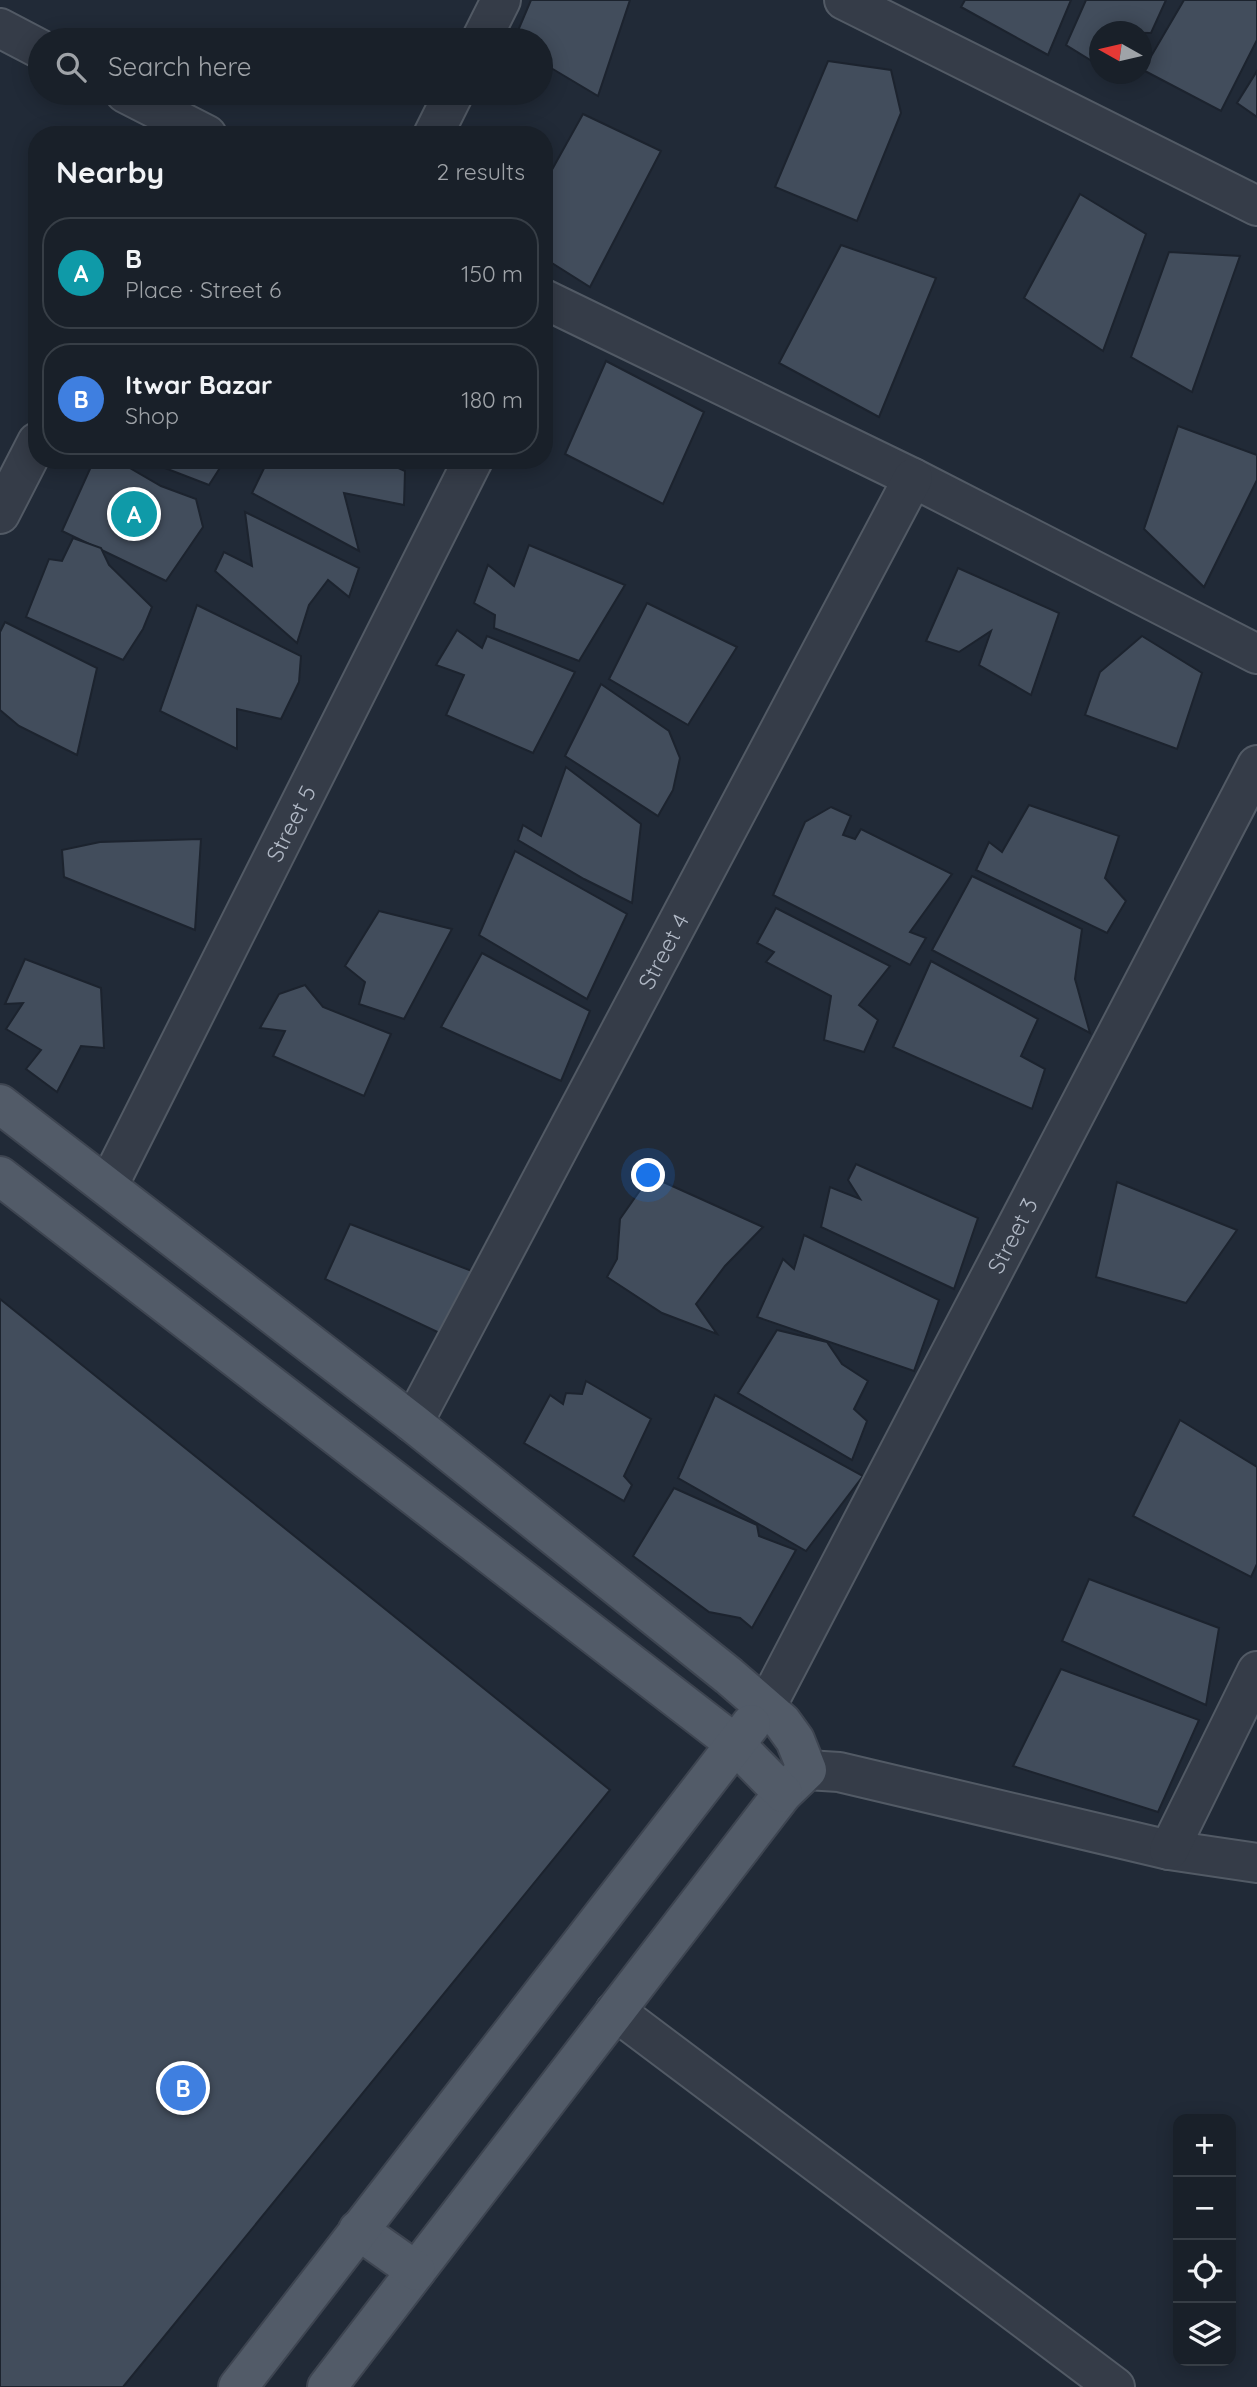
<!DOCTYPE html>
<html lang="en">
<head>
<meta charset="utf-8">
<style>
	body { margin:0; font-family:Quicksand,sans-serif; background:#262d35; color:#f1f3f6 }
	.controls { position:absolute; right:21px; bottom:21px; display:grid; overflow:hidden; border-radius:14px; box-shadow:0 4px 18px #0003 }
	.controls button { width:63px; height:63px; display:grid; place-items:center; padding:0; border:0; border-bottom:2px solid #373e46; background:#192029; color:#f1f3f6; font:35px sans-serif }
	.compass { position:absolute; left:1089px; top:21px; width:63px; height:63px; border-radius:50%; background:#192029; box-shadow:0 4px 18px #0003; rotate:278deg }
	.you { position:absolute; left:649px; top:1176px; width:24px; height:24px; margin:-18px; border:5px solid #fff; border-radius:50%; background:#1a73e8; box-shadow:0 0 0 10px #1a73e833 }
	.badge { display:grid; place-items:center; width:46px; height:46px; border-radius:50%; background:#b45309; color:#fff; font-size:23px; font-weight:700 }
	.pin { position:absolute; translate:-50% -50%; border:4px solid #fff; box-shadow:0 2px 7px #0006 }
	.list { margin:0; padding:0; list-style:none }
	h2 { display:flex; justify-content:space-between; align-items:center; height:91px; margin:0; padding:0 28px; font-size:30px }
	h2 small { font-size:23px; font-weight:400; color:#9fa3a8 }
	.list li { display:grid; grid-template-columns:46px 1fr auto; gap:21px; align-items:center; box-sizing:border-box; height:112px; margin:0 14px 14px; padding:0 14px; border:2px solid #373e46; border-radius:28px }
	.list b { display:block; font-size:26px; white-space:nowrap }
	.list p { margin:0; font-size:23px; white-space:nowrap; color:#9fa3a8 }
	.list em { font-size:23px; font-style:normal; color:#9fa3a8 }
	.icon { flex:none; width:38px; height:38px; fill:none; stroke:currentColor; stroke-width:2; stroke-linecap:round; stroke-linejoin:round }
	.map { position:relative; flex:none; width:1257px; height:2387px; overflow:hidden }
	.search { position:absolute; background:#192029; box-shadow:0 4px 18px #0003; left:28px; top:28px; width:525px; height:77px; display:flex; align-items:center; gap:18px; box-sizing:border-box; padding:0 24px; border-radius:38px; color:#9fa3a8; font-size:26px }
	.panel { position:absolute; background:#192029; box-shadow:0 4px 18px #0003; left:28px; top:126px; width:525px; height:343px; border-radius:28px }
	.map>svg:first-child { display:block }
	.building { fill:#424d5c; stroke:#1c232e; stroke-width:2 }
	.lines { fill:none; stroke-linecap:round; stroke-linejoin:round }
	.minor-casing { stroke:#525a65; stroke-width:42 }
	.major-casing { stroke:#3e4551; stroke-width:42 }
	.minor { stroke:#353c48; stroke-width:38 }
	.major { stroke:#525b68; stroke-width:38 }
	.labels { text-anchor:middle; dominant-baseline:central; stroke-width:5; stroke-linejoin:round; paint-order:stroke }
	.street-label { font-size:23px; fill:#afb7c4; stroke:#1a212c }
</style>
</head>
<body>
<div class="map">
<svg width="1257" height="2387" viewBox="0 0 1257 2387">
	<rect width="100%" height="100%" fill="#212a37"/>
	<!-- building -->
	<g class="building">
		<polygon points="531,0 630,0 598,96 541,62 541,40 514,40"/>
		<polygon points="965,0 1071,0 1048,55 961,7"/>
		<polygon points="1086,0 1166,0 1151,33 1100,32 1100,66 1066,45"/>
		<polygon points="1184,0 1257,0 1257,40 1221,111 1143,70"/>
		<polygon points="828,61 891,70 901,113 857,221 775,187"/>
		<polygon points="1257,71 1257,117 1237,103"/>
		<polygon points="583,114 661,151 590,287 544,258 544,184"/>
		<polygon points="1080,194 1146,234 1103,351 1024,298"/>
		<polygon points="841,245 936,278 879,417 779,363"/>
		<polygon points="1169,252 1240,256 1192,392 1131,357"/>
		<polygon points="606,361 704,412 663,504 565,454"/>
		<polygon points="1178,426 1257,455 1257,480 1204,587 1144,529"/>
		<polygon points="94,460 116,460 161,486 196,499 203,527 166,581 62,531"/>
		<polygon points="144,460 225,460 209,485"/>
		<polygon points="268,460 381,460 405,471 404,505 344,493 359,551 252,493"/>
		<polygon points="245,512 359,568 349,597 328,580 309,605 297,643 215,571 224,552 252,566"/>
		<polygon points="73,538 101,548 109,565 152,607 143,629 123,660 26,617 49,559 62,561"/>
		<polygon points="529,545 625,585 579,661 494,628 495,615 474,603 488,565 514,586"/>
		<polygon points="958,568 1059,613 1031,695 979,665 991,631 959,652 926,641"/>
		<polygon points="647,603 737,647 688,725 609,679"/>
		<polygon points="197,605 301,656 299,682 281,719 237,709 237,749 160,711"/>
		<polygon points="5,622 97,668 77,755 19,726 0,710 0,632"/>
		<polygon points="457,630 482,648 487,636 575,672 533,753 446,715 464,675 436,665"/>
		<polygon points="1142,636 1202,673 1177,749 1085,715 1100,672"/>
		<polygon points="601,684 669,731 680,758 673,790 658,816 565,756"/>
		<polygon points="566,767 641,824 632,903 584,879 518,840 523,825 541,836"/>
		<polygon points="1029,805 1119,836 1105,878 1126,901 1107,933 976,870 989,842 1002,852"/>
		<polygon points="831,807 851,816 843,835 855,839 861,829 952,874 910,932 926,938 910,965 773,895 805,822"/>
		<polygon points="201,839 195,930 64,877 62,850 100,842"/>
		<polygon points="515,851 627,914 587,999 479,935"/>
		<polygon points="972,876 1082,929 1075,979 1090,1033 932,950"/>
		<polygon points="776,908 890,966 859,1005 878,1020 864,1052 824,1040 831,996 766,962 774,952 757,943"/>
		<polygon points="379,911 452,929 404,1019 359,1004 365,982 345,966"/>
		<polygon points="482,953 590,1011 561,1081 441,1027"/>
		<polygon points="25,959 101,988 104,1048 81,1046 57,1092 26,1069 41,1050 6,1029 23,1003 5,1004"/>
		<polygon points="931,961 1038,1019 1021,1056 1045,1069 1032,1109 893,1047"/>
		<polygon points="305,985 323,1007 391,1034 364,1096 273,1056 285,1031 260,1028 279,994"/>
		<polygon points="856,1164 978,1218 954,1289 821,1227 830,1187 860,1199 848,1180"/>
		<polygon points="650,1176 763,1227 725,1266 696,1304 717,1334 662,1313 607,1277 617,1259 620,1219"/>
		<polygon points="1117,1182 1237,1230 1186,1303 1096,1277"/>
		<polygon points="350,1224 477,1273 448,1337 325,1279"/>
		<polygon points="804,1235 939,1300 914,1371 757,1317 783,1259 794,1269"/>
		<polygon points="0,1299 610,1790 123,2387 0,2387"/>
		<polygon points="777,1330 827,1342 842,1364 868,1381 854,1409 867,1421 852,1460 738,1393"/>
		<polygon points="586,1381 651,1419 624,1476 632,1485 624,1501 524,1443 550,1395 563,1404 566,1393 582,1394"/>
		<polygon points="715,1395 863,1476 806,1551 678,1478"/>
		<polygon points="1180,1420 1257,1467 1257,1564 1251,1577 1133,1516"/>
		<polygon points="674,1488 757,1525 759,1536 796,1550 752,1628 740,1618 709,1612 633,1556"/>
		<polygon points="1089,1579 1219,1628 1206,1705 1062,1641"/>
		<polygon points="1061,1669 1199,1720 1158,1812 1013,1766"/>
	</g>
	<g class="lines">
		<defs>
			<g id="minor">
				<polyline points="844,0 1257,206"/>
				<polyline points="0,28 40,49"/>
				<polyline points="481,40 501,0"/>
				<polyline points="125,93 207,135"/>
				<polyline points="433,135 454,93"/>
				<polyline points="544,299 913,478 1257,654"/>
				<polyline points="0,514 37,442"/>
				<path id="s1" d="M108,1186L473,460"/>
				<path id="s2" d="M413,1423L913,478"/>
				<path id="s3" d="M766,1707L1257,765"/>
				<polyline points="807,1770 839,1772 1169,1850 1257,1863"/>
				<polyline points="1169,1850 1257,1671"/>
				<polyline points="615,2011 1115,2387"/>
			</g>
			<g id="major">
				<polyline points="0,1104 413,1423 729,1676 782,1722 795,1740 807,1770 783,1793 327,2387"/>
				<polyline points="0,1176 734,1743 783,1793"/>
				<polyline points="358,2230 416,2271"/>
				<polyline points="238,2387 751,1724"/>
			</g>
		</defs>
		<!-- minor casing -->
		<use href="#minor" class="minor-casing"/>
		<!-- major casing -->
		<use href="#major" class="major-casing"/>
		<!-- minor -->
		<use href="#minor" class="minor"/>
		<!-- major -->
		<use href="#major" class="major"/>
	</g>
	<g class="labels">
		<!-- street labels -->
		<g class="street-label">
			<text stroke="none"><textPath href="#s1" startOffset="406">Street 5</textPath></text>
			<text stroke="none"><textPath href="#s2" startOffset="534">Street 4</textPath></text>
			<text stroke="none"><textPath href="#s3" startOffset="532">Street 3</textPath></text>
		</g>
	</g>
</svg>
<div class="controls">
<button>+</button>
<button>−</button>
<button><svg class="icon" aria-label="locate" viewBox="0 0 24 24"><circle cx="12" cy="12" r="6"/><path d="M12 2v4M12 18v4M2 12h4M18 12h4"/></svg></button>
<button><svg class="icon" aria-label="layers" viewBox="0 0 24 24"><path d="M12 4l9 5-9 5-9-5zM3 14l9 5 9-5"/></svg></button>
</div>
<svg class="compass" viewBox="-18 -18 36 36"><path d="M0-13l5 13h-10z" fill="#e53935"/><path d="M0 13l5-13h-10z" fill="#9fa3a8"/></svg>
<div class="you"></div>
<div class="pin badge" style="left:134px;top:514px;background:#0f9aa8">A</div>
<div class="pin badge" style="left:183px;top:2088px;background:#3f7fe0">B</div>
<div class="search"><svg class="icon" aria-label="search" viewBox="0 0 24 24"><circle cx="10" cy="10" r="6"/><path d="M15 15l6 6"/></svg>Search here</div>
<section class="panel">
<h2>Nearby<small>2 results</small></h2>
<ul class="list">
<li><span class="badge" style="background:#0f9aa8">A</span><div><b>B</b><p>Place · Street 6</p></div><em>150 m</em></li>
<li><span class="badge" style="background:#3f7fe0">B</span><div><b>Itwar Bazar</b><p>Shop</p></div><em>180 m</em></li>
</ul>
</section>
</div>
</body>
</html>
